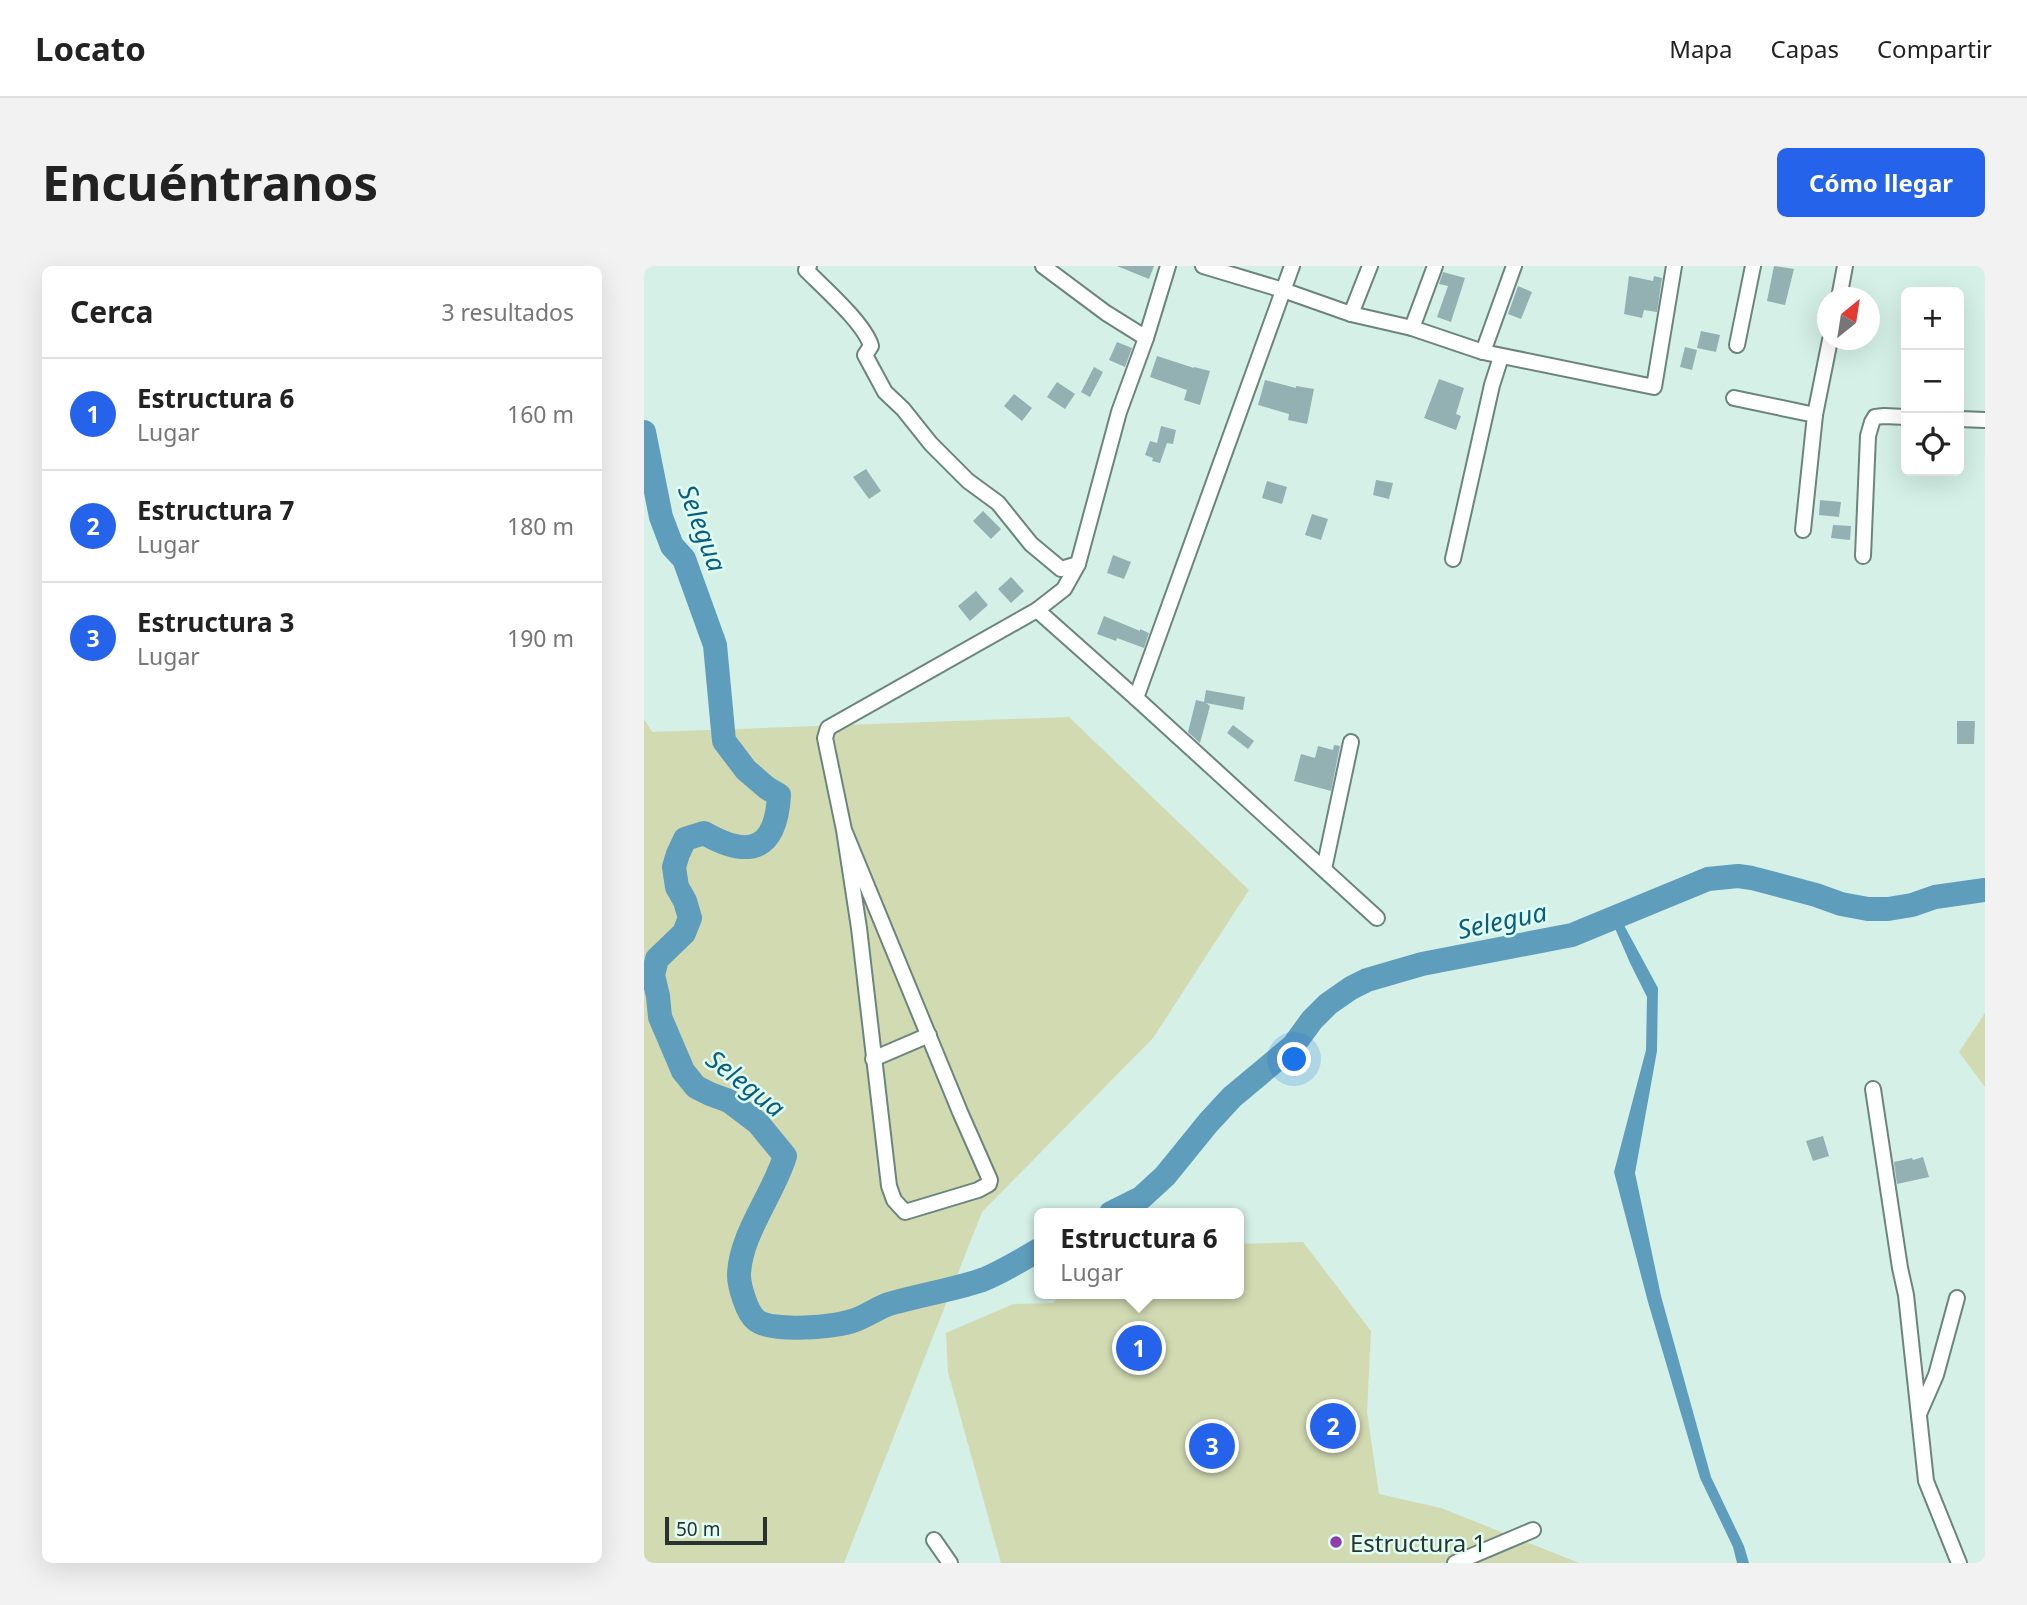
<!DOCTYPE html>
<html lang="es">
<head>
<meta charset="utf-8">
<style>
	body { margin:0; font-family:"Noto Sans",sans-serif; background:#f2f2f2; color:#222 }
	.controls { position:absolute; right:21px; top:21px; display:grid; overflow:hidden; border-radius:10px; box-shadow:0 7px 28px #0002 }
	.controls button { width:63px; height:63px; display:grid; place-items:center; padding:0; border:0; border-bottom:2px solid #e0e0e0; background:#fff; color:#222; font:35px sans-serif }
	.compass { position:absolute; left:1173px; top:21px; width:63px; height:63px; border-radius:50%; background:#fff; box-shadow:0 7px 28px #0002; rotate:30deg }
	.scale { position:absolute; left:21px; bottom:18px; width:102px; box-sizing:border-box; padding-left:7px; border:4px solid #293431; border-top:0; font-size:19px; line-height:24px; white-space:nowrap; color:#293431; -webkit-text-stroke:5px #e1fef4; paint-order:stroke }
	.you { position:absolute; left:651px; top:794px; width:24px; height:24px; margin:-18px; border:5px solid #fff; border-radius:50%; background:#1a73e8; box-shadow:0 0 0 10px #1a73e833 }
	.badge { display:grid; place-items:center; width:46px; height:46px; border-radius:50%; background:#2563eb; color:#fff; font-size:23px; font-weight:700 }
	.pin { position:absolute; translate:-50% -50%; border:4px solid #fff; box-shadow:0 2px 7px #0006 }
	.popup { position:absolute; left:390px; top:942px; width:210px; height:91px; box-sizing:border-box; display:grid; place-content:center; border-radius:10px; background:#fff; filter:drop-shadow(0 2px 5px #0005); font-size:23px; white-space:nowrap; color:#767676 }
	.popup b { font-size:26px; color:#222 }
	.popup::after { content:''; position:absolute; left:50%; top:100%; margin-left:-14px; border:14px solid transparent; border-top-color:#fff }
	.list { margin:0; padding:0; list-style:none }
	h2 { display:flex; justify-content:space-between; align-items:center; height:91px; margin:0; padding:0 28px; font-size:30px }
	h2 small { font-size:23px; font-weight:400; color:#767676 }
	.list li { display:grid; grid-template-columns:46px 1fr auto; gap:21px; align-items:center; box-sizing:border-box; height:112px; padding:0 28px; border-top:2px solid #e0e0e0 }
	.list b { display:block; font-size:26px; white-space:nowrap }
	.list p { margin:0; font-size:23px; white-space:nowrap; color:#767676 }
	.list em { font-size:23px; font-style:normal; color:#767676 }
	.icon { flex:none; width:38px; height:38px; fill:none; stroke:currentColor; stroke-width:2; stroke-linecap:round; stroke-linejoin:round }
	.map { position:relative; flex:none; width:1341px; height:1297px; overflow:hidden; border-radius:10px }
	header { display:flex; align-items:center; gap:42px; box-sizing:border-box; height:98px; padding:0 35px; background:#fff; border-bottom:2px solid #e0e0e0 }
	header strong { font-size:33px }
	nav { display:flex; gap:38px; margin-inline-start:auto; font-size:24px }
	.intro { display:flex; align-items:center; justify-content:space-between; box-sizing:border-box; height:168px; padding:0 42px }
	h1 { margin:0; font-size:49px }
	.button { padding:18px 32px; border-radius:10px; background:#2563eb; color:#fff; font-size:24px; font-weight:700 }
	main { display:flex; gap:42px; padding:0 42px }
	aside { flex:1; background:#fff; border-radius:10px; box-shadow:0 7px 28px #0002 }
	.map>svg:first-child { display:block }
	.green { fill:#d2dab2 }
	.water { fill:#5f9dbc }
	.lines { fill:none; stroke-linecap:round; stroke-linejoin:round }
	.river { stroke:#5f9dbc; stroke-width:24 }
	.building { fill:#93b1b3 }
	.minor-casing { stroke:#6b857c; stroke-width:18 }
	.minor { stroke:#fff; stroke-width:14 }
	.poi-dot { fill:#913eac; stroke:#e1fef4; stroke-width:2.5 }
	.labels { text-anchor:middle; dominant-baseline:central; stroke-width:5; stroke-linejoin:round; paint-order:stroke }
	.poi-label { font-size:24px; fill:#293431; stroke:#e1fef4; text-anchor:start }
	.water-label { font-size:26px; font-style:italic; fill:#0a5d7c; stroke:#e1fef4 }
</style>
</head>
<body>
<header>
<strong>Locato</strong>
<nav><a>Mapa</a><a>Capas</a><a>Compartir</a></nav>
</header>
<div class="intro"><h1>Encuéntranos</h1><a class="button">Cómo llegar</a></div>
<main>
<aside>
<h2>Cerca<small>3 resultados</small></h2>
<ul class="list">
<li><span class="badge">1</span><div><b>Estructura 6</b><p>Lugar</p></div><em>160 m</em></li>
<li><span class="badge">2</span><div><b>Estructura 7</b><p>Lugar</p></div><em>180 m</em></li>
<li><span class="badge">3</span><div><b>Estructura 3</b><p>Lugar</p></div><em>190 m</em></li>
</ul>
</aside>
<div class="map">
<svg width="1341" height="1297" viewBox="0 0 1341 1297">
	<rect width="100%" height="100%" fill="#d4f0e7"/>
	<!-- green -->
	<g class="green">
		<polygon points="425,451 605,624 509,772 338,946 200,1297 0,1297 0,453 8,466"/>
		<polygon points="1341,747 1341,821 1315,786"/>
		<polygon points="659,976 727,1065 723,1146 735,1228 797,1242 935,1297 357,1297 304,1106 302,1067 369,1038 409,1037 417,1028 595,1028 595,978"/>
	</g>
	<!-- water -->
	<polygon class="water" points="975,650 1014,722 1013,785 991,907 1017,1030 1067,1211 1100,1280 1105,1297 1093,1297 1089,1281 1056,1212 1004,1036 970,906 1002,784 1003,731 986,697 967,653"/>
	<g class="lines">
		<!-- river -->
		<g class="river">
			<path d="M0,166L17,251L28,280L40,293L71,379L80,475L102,504L123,522L135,529C132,583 107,594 60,567L41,573L34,588L30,601L33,621L41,635L46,652L40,667L13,693L9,709L14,730L16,751L39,805L52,821L66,828L85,835L114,857L141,890C129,929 96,969 95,1009C95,1020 103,1047 112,1054C127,1067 193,1061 211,1054C223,1050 233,1042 245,1038C276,1029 308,1024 338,1014C358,1006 377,994 395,984"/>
			<polyline points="467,947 497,932 521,910 564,857 588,831 649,780 668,754 684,738 707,722 723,714 778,698 928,669 1064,613 1094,610 1108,612 1172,629 1197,638 1224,643 1244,643 1268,639 1291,631 1341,624"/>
		</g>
	</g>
	<!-- building -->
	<g class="building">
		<polygon points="473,0 510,0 505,13"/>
		<polygon points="1130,0 1150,3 1141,39 1123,35"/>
		<polygon points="799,6 821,12 807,56 793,51 804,20 795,18"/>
		<polygon points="985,10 1009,15 1010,10 1018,12 1013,46 1000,44 998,52 980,48"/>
		<polygon points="874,20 888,26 877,53 864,48"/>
		<polygon points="1057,65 1076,69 1072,86 1053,82"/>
		<polygon points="473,76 488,82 481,101 465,94"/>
		<polygon points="1041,81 1053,84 1048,104 1036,101"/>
		<polygon points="513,90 550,102 550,101 566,105 556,139 540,134 543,124 506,111"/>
		<polygon points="450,101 459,106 446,131 437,126"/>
		<polygon points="795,113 820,122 812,148 817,150 812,164 780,152"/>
		<polygon points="621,114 652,122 652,120 670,123 663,158 644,154 645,148 614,139"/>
		<polygon points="413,116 431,128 421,143 403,131"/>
		<polygon points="370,128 388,142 378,155 360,140"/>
		<polygon points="517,160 532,164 529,178 523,177 516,197 508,195 509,192 501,189 506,175 513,177"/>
		<polygon points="222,203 237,225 225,233 209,211"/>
		<polygon points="732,214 749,217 745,233 729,229"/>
		<polygon points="623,215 643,221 638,238 618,232"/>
		<polygon points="1176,234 1197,236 1195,251 1175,249"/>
		<polygon points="339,245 357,263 347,273 329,255"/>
		<polygon points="668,248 684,253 677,274 661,269"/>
		<polygon points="1189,259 1207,260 1206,274 1187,272"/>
		<polygon points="469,289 487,296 480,313 463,307"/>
		<polygon points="367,311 380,325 367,337 354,323"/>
		<polygon points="332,325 344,339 326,355 314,340"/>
		<polygon points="460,350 496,365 496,363 505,367 500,382 473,372 472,375 453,368"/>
		<polygon points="562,424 601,431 599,444 562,437 566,440 556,477 544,466 552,434 560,436"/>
		<polygon points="1313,455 1331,455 1330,478 1313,478"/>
		<polygon points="589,459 610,475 604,483 583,467"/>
		<polygon points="690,479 696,480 687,525 650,515 657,488 671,492 674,480 689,484"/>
		<polygon points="1179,870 1185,890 1169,895 1162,875"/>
		<polygon points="1279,891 1285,911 1253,918 1250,896 1268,892 1269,894"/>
	</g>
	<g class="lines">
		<defs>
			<g id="minor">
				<path d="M165,0L162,4C179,21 221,58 227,80L221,89L241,126L259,143L287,178L324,215L354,237L387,278L417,303L434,298"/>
				<polyline points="399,0 462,47 502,72"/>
				<polyline points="559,0 639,24 707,48 768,62 839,86 1010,121 1030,0"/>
				<polyline points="648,0 492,432 733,652"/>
				<polyline points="1195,32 1201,0"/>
				<polyline points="707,48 726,0"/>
				<polyline points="768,62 791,0"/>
				<polyline points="1093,79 1109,0"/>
				<polyline points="839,86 870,0"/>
				<polyline points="1090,132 1171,149"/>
				<polyline points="1315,153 1341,154"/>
				<polyline points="1159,264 1171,149 1186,74"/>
				<polyline points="1219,290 1224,170 1228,156 1231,151 1240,150 1262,151"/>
				<polyline points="809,293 848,119 857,91"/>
				<polyline points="393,344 420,323 434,298 475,146 502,72 524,0"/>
				<polyline points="200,564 316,846 346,914 345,918 334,924 261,946 250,934 245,920 215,662 200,564 181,472 184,462 393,344 492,432"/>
				<polyline points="680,603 707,476"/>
				<polyline points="229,793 285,769"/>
				<polyline points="1229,823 1256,1002 1262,1029 1282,1215 1315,1297"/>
				<polyline points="1275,1148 1292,1109 1313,1032"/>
				<polyline points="290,1274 306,1297"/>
				<polyline points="811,1297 889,1264"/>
			</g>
		</defs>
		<!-- minor casing -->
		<use href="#minor" class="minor-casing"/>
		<!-- minor -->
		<use href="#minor" class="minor"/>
	</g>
	<!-- markers -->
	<circle class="poi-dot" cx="692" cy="1276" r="7"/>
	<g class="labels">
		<!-- poi labels -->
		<g class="poi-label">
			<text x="706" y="1276">Estructura 1</text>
		</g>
		<!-- water labels -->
		<g class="water-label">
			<text transform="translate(59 262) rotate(69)">Selegua</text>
			<text transform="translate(858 654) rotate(-12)">Selegua</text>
			<text transform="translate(102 817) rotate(38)">Selegua</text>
		</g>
	</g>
</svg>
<div class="controls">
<button>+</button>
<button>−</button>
<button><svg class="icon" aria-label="locate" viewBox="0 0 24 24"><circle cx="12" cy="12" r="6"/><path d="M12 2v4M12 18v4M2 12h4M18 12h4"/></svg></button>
</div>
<svg class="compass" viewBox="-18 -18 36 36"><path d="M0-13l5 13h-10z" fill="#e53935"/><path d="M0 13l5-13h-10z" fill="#767676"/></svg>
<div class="scale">50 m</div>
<div class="you"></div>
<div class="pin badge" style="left:495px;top:1082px">1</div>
<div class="popup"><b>Estructura 6</b>Lugar</div>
<div class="pin badge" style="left:689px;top:1160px">2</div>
<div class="pin badge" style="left:568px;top:1180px">3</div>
</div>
</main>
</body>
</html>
